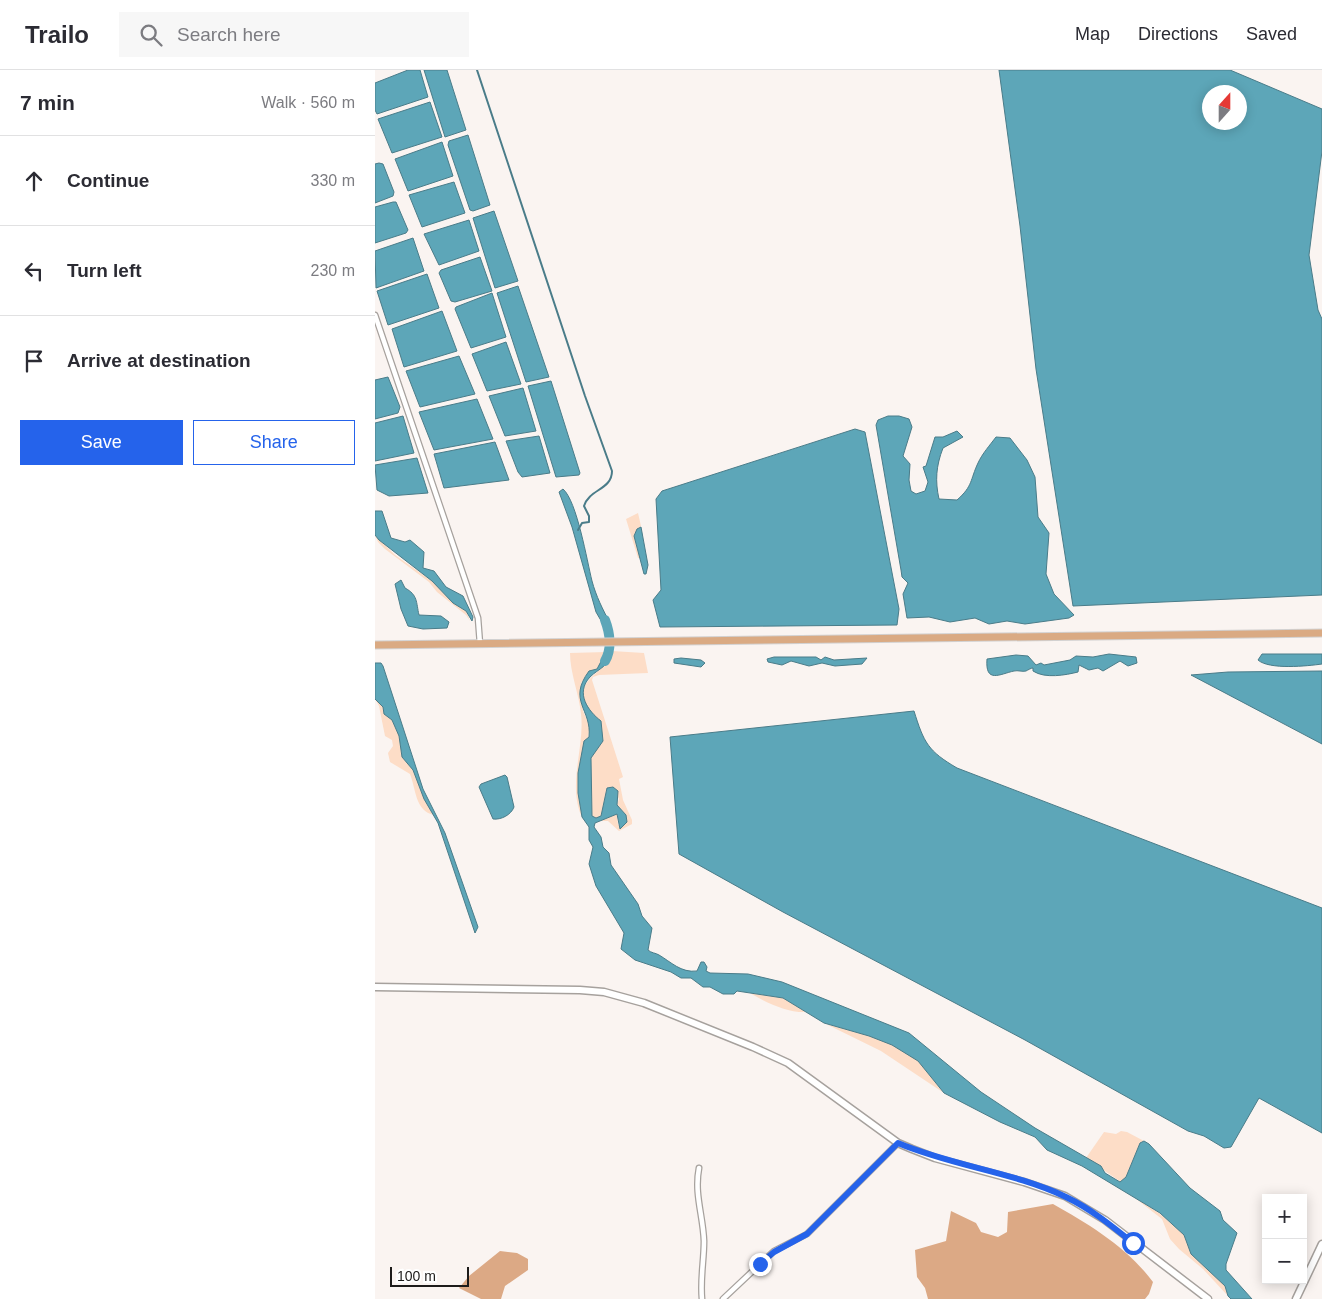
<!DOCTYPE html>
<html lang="en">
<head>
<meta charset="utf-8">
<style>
	body { margin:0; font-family:Arial,sans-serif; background:#f7f7f7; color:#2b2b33 }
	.controls { position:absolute; right:15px; bottom:15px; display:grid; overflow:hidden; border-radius:0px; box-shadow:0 2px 12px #0003 }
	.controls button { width:45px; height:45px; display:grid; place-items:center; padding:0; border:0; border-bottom:1px solid #e1e1e2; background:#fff; color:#2b2b33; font:25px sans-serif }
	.compass { position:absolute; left:827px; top:15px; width:45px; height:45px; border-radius:50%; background:#fff; box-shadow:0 2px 12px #0003; rotate:21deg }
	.scale { position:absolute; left:15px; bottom:12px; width:79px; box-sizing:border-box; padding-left:5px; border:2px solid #1d1b1a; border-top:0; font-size:14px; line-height:18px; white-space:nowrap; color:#1d1b1a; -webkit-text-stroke:4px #fff; paint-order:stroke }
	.stop { position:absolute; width:15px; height:15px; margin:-11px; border:4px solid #2563eb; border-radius:50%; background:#fff }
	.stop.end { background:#2563eb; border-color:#fff; box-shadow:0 1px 5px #0008 }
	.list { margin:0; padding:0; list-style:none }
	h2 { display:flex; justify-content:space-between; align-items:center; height:65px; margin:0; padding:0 20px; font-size:21px }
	h2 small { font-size:16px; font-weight:400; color:#7c7c81 }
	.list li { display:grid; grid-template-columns:32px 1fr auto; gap:15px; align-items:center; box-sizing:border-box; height:90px; padding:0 20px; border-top:1px solid #e1e1e2 }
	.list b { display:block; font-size:19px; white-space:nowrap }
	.list em { font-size:16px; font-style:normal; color:#7c7c81 }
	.actions { display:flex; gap:10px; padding:15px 20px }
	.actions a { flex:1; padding:11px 0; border:1px solid #2563eb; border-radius:0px; text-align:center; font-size:18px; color:#2563eb }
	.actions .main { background:#2563eb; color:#fff }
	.icon { flex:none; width:28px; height:28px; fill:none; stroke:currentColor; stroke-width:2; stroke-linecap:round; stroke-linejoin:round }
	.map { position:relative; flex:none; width:947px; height:1229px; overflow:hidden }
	header { display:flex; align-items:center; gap:30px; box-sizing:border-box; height:70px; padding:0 25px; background:#fff; border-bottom:1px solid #e1e1e2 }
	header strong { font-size:24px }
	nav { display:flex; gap:28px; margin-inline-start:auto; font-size:18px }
	.search { width:350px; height:45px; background:#f7f7f7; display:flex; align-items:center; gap:12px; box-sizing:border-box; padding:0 18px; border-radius:0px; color:#7c7c81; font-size:19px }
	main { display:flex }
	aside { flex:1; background:#fff }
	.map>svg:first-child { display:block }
	.green { fill:#fdddc7 }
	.forest { fill:#dca985 }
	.water { fill:#5da6b8; stroke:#4a7c89; fill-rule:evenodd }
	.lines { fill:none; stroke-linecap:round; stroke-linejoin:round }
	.stream { stroke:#4a7c89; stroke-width:2 }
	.river { stroke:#5da6b8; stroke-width:10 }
	.street-casing { stroke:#a6a19d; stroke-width:7 }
	.secondary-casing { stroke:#a6a19d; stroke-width:9 }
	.primary-casing { stroke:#d2d1d1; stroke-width:9 }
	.street { stroke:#fff; stroke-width:4.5 }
	.secondary { stroke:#fff; stroke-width:6 }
	.primary { stroke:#daaa83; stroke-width:7 }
	.route { stroke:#2563eb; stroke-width:6 }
</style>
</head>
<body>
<header>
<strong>Trailo</strong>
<div class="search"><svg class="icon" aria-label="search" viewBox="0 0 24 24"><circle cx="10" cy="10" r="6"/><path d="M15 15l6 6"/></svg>Search here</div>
<nav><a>Map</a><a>Directions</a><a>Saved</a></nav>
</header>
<main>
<aside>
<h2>7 min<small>Walk · 560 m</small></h2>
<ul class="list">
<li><svg class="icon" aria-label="ahead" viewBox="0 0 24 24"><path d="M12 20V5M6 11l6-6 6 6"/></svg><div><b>Continue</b></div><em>330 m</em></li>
<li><svg class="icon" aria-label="left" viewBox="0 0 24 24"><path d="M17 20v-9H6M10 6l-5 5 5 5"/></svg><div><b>Turn left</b></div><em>230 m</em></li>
<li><svg class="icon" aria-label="arrive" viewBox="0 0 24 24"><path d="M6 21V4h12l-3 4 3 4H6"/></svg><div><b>Arrive at destination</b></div></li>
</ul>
<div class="actions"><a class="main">Save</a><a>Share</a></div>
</aside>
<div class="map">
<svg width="947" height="1229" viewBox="0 0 947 1229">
	<rect width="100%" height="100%" fill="#faf4f1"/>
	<!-- green -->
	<g class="green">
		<path d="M263,443L266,456C255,464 262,477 266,488H263L251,449Z"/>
		<polygon points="0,465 20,485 57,511 78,533 91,541 95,551 91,545 62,522 54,512 10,479 3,472"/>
		<path d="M237,581L269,583L273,603L224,605L218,607L217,610L248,707L244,709L248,730L257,750V754L244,761L233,751H225L242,744L243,755L252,752L251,745L242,735L244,729L238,717L232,718L226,746L221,749L217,746L216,688L228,670C226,663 224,655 220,648C217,643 212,639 209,632C201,608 233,602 237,581Z"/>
		<path d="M231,582L222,599L214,601L206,613L208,641L215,657L203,723L207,747C192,715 210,677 206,644C204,624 195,603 195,583Z"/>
		<path d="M0,629L8,637L9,644L17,650L24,666L27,687L38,700L49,729L59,745C40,741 41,719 35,704L15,692L13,683L18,676L17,670L10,666L4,636Z"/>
		<path d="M375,923L408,928L431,942C413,943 390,932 375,923Z"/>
		<path d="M451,954C479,962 523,971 544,992C554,1001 559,1013 569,1023L506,981Z"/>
		<polygon points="746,1061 752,1062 769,1071 765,1073 751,1107 746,1112 711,1088 729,1062 741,1064"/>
		<polygon points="760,1128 784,1143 809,1165 816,1184 850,1216 853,1226 828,1199 804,1179 795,1169 787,1149"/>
	</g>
	<!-- forest -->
	<g class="forest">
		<path d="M678,1134C714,1154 753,1178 778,1212L774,1224L770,1229H553L550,1218L542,1207L540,1180L571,1171L576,1141L601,1153L606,1162L623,1167L632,1162L633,1142Z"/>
		<polygon points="125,1181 142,1183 153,1189 153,1200 130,1216 126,1229 106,1229 84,1218 94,1206"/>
	</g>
	<!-- water -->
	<g class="water">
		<polygon points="33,0 45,0 53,27 2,44 0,40 0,13"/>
		<polygon points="49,0 72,0 91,60 70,67"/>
		<path d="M624,0H855L947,39V81L934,185L943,240L947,249V525L698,536L661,299L645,156ZM864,22V52H834V22Z"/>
		<polygon points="55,32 67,67 17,83 3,49"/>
		<polygon points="93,65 115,135 98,141 95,140 73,75 74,71"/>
		<polygon points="67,72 78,106 33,121 20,89"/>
		<polygon points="4,93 8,94 19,122 18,126 0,133 0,94"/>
		<polygon points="79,112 90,143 47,157 34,125"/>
		<polygon points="18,132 21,132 33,160 31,163 0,173 0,137"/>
		<polygon points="119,141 143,211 120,218 98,148"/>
		<polygon points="94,150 104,181 64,195 49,164"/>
		<polygon points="38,168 49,201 1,218 0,181"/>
		<polygon points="105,187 117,221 80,232 76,231 64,203 66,200"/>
		<polygon points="52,204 64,238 13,255 2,221"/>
		<polygon points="143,216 174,307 151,312 122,223"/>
		<polygon points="117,223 131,267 96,278 80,239 81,237"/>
		<polygon points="67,241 82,281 29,297 17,259"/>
		<polygon points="131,272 146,314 112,321 97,284"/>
		<polygon points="84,286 100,324 45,337 31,301"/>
		<polygon points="13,307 25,337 23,343 0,349 0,310"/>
		<polygon points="176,311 205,403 204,405 181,407 153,316"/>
		<polygon points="148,318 161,361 130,366 114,326"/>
		<polygon points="102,329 118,369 59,380 44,342"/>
		<polygon points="28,346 39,383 0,391 0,353"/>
		<path d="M513,346H524L534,349L537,357L528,386L535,394L534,410L536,421L541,424L550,421L553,412L548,397L551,396L560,367H568L582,361L588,367L568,378C561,396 560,411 564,429L582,430C598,416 595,410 603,393C607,384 615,375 621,367L635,368L652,390L660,407L663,447L674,463L671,504L679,524L699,545L694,548L650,554L632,551L614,554L600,548L575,552L554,547L532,548L528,524L533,513L527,507L526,500L501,355L503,350Z"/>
		<polygon points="480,359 490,362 524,539 522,555 285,557 278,530 286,520 281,429 287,421"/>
		<polygon points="164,366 175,403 147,407 143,402 131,371"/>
		<polygon points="120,372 134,410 69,418 59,384"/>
		<polygon points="42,388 53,423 14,426 2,420 0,395"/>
		<path d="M188,419C202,431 212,491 217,511C221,526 228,540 235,553V561H232L221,542L197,457L184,422Z"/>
		<polygon points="0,441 7,441 16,468 30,472 35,470 49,482 48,498 59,501 71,517 88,526 98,547 97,551 91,541 78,533 57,511 4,470 0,465"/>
		<polygon points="266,457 273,495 271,504 269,504 259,466 262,459"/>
		<path d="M26,510L30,518C43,525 41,532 44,545L66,546L74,552L72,558L48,559L33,556L26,539L20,514Z"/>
		<path d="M232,580L237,581C234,597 224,598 215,607C200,623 213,641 226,651L228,671L216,688L217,746L221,748L226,746L232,718L238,717L243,721L242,735L251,745L252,752L245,759L242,744L220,753L219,757L226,767L228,777L234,783L236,795L263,834L267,846L277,858L273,880C276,883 281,883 284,885C296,892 306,903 322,901L326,892H329L332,897L331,901L335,903L373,904L407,912L534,963L606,1022L660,1058L726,1096L730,1103L745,1112L751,1107L765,1073L769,1071L774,1074L815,1118L845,1141L848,1150L862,1163L851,1194V1200L877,1229H856L853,1226L850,1216L816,1184L809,1165L785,1143L707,1096L672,1080L660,1067L625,1052L569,1023L543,991L517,975L494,966L449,953L408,928L362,921L359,924H348L335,917H328L316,908H306L296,902L260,890L246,879L249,863L221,816L214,794L218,777L214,770V757L207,747L203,723V703L209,671L214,667C217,639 192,631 214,601L222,599Z"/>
		<path d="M734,584L761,587L762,593L753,596L745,591L728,601L723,598L714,600L704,595L703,602C691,605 670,609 658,601V598C656,598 653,600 651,601C647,602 643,600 639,601C625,604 610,614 612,589L641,585L653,586L661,595L666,593L669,595L695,590L701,586L718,587Z"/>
		<path d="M887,584H947V594C933,596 894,600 883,590Z"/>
		<polygon points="399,587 441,587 446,590 450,587 459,590 492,588 487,594 460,596 447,593 434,596 416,591 407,595 393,592 392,589"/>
		<polygon points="306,588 326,590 330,593 326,597 299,593 299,589"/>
		<polygon points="0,593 6,593 8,596 48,719 70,763 103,857 100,863 63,753 49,729 38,700 27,687 24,666 17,650 9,644 8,637 0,629"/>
		<polygon points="947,601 947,674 816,605 853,602"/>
		<path d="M539,641C549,673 553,681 582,698L947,838V1063L884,1028L856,1077L849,1078L829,1066L813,1061L650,970L408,842L304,784L295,667Z"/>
		<path d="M130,705L132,707L139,737C136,745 126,750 118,749L104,717L106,714Z"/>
	</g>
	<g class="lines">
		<!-- stream -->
		<path class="stream" d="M102,0L210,326L237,401C237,420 214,419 209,436L214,446V452L207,453L203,460"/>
		<!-- river -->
		<path class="river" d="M230,591C237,579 235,563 230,550"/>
		<defs>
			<g id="street">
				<polyline points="0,245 103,548 105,574"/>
				<path d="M324,1098C319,1124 328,1145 329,1171C329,1191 325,1209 327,1229"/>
				<polyline points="348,1229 399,1181 432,1164 523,1073"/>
			</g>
			<g id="secondary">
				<polyline points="0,917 205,920 229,922 269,933 378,977 413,993 523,1073 537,1079 560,1088 649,1112 690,1126 730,1150 833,1229"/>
				<polyline points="921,1229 947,1174"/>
			</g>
			<polyline id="primary" points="0,575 947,563"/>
		</defs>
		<!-- street casing -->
		<use href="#street" class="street-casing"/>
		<!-- secondary casing -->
		<use href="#secondary" class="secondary-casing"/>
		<!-- primary casing -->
		<use href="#primary" class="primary-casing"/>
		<!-- street -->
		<use href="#street" class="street"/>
		<!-- secondary -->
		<use href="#secondary" class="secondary"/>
		<!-- primary -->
		<use href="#primary" class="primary"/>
	</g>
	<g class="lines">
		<!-- route -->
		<path class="route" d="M385,1194L399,1182L432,1164L523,1073C577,1096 639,1102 691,1127C716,1139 737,1156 758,1173"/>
	</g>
</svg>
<div class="controls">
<button>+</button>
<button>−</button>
</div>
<svg class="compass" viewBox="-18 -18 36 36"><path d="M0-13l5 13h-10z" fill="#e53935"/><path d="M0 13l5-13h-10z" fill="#7c7c81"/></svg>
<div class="scale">100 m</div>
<div class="stop" style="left:758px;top:1173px"></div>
<div class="stop end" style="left:385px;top:1194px"></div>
</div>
</main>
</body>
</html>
